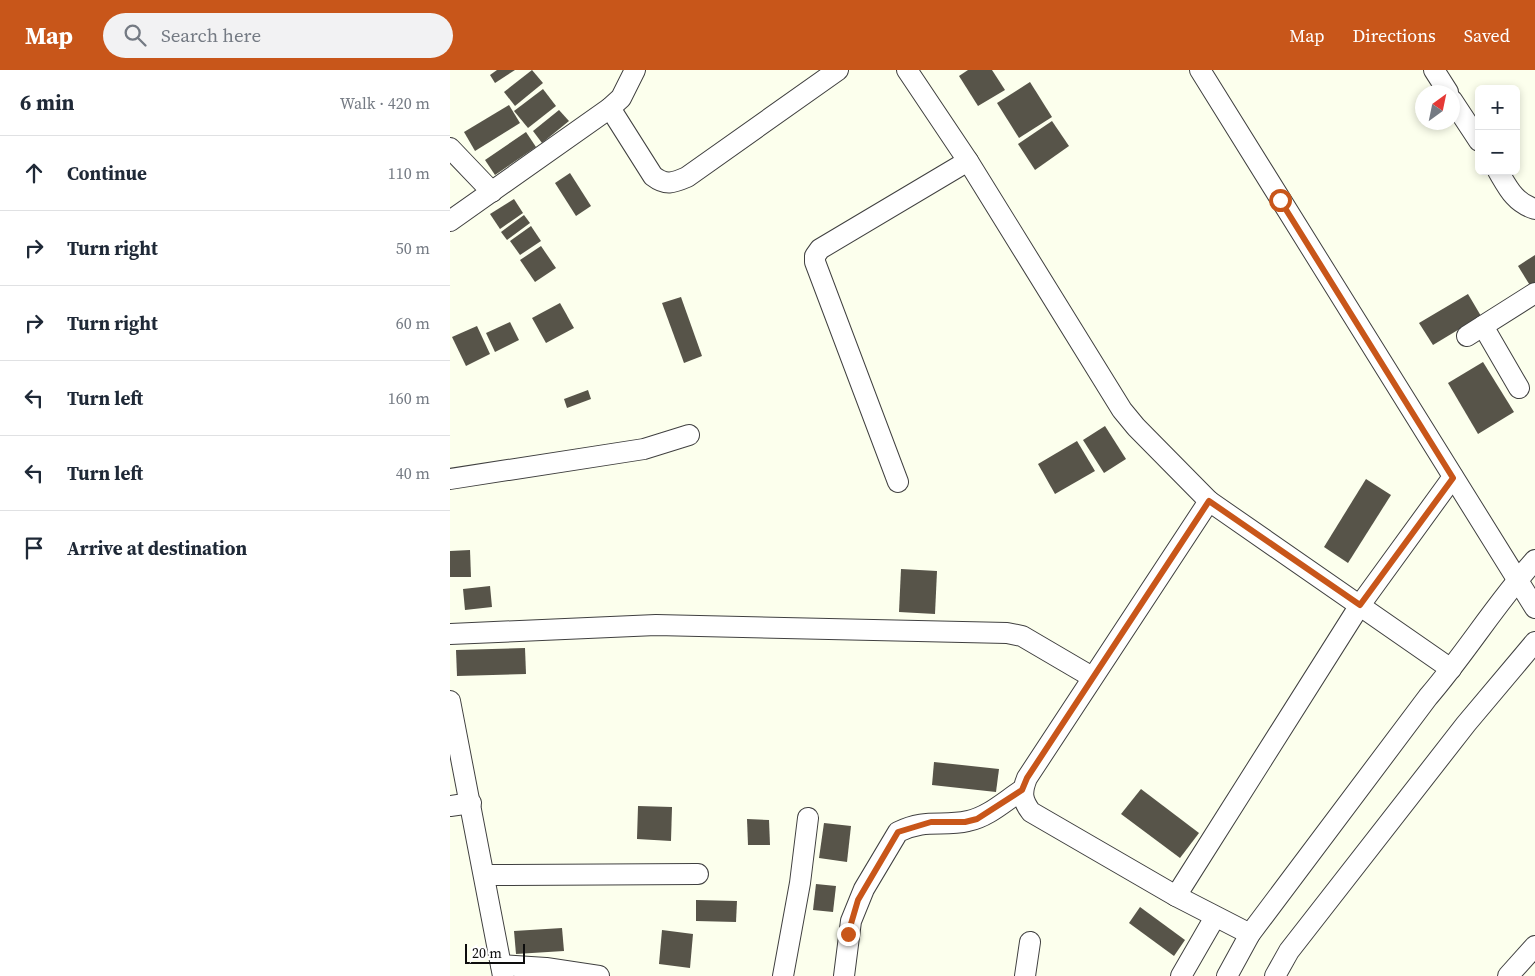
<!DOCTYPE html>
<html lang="en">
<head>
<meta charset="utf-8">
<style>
	body { margin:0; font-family:"Source Serif 4",serif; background:#f2f2f3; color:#1f2937 }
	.controls { position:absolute; right:15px; top:15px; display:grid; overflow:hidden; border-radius:8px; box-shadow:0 2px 8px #0003 }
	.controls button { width:45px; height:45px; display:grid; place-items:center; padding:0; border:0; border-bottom:1px solid #e0e1e3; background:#fff; color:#1f2937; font:25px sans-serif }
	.compass { position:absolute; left:965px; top:15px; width:45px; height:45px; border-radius:50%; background:#fff; box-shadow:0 2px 8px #0003; rotate:33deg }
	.scale { position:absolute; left:15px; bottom:12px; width:60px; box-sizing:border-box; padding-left:5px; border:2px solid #0d0d0d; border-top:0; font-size:14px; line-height:18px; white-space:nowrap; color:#0d0d0d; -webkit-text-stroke:4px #fff; paint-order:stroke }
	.stop { position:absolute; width:15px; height:15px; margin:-11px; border:4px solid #c8561a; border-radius:50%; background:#fff }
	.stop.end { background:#c8561a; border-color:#fff; box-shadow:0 1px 5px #0008 }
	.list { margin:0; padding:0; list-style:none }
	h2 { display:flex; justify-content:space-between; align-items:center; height:65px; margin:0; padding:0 20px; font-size:21px }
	h2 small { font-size:16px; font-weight:400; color:#747a83 }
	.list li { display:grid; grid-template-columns:32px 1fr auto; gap:15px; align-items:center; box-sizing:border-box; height:75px; padding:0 20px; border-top:1px solid #e0e1e3 }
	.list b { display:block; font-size:19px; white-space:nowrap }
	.list em { font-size:16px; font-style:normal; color:#747a83 }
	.icon { flex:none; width:28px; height:28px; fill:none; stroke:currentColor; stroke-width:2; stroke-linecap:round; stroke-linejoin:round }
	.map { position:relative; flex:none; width:1085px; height:906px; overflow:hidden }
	header { display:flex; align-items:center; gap:30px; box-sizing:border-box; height:70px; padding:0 25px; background:#c8561a; color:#fff }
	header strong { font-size:24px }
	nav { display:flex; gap:28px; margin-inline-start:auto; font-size:18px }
	.search { width:350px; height:45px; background:#f2f2f3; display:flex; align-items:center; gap:12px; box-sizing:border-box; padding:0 18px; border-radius:28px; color:#747a83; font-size:19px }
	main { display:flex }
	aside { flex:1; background:#fff }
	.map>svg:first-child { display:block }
	.building { fill:#575449 }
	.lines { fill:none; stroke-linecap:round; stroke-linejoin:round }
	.minor-casing { stroke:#404040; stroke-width:22 }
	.minor { stroke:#fff; stroke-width:20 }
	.route { stroke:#c8561a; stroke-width:6 }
</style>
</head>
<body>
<header>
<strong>Map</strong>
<div class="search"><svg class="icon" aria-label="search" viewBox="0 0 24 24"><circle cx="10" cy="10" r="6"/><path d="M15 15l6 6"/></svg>Search here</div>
<nav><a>Map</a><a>Directions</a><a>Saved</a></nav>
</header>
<main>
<aside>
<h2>6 min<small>Walk · 420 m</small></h2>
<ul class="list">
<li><svg class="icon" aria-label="ahead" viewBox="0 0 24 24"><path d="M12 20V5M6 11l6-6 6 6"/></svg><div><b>Continue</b></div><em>110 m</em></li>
<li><svg class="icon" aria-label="right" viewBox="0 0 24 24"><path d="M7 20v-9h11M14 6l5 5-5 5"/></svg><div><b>Turn right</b></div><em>50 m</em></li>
<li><svg class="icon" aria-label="right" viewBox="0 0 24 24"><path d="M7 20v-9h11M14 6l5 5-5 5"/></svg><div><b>Turn right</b></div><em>60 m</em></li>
<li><svg class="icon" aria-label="left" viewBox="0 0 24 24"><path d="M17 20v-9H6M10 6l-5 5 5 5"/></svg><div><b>Turn left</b></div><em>160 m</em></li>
<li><svg class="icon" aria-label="left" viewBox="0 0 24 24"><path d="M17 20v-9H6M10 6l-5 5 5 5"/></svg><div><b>Turn left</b></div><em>40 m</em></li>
<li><svg class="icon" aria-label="arrive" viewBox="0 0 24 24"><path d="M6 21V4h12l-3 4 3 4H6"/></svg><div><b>Arrive at destination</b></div></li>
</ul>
</aside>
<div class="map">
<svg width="1085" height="906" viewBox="0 0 1085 906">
	<rect width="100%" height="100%" fill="#fcffed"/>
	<!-- building -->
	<g class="building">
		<polygon points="47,0 65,0 45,13 40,5"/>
		<polygon points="82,0 93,13 65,36 54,22"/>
		<polygon points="518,0 542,0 555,20 528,36 509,6"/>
		<polygon points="580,12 602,47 569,68 547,33"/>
		<polygon points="93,19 106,36 78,58 64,41"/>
		<polygon points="59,35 70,53 25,81 14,62"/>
		<polygon points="109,40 119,51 92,73 83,61"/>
		<polygon points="602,51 619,76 585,100 568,74"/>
		<polygon points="76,62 86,77 45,105 35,90"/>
		<polygon points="120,103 141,136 126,146 105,113"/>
		<polygon points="64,129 73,143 50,159 40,144"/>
		<polygon points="74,145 80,153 57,170 51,162"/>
		<polygon points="81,156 91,171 70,185 60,171"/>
		<polygon points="91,176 106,198 85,212 70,190"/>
		<polygon points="1085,185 1085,214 1081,217 1068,196"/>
		<polygon points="1018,224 1031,246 983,275 969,253"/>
		<polygon points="231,227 252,286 234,293 212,233"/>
		<polygon points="110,233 124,258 96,273 82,248"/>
		<polygon points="60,252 69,270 45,282 36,263"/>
		<polygon points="27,256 40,284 16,296 2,267"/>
		<polygon points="1033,292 1064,342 1028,364 998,313"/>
		<polygon points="138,320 141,329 117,338 114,329"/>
		<polygon points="655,356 676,389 654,403 633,370"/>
		<polygon points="627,371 645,401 605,424 588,394"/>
		<polygon points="916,409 941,425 898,493 874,477"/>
		<polygon points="20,480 21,507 0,507 0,481"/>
		<polygon points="451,499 487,501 485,544 449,542"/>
		<polygon points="40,516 42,537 15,540 13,519"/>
		<polygon points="75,578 76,604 7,606 6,580"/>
		<polygon points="484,692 549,699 546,722 482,715"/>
		<polygon points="691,719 749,763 730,788 671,744"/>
		<polygon points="188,736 222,737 221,771 187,769"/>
		<polygon points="297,749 319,750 320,775 298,775"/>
		<polygon points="374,753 401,756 397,792 369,788"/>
		<polygon points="366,814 386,816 383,842 363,840"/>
		<polygon points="246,830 287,831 286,852 246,851"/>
		<polygon points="690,837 735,870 724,886 679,853"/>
		<polygon points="112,858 114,881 66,884 64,861"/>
		<polygon points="212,860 243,864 240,898 209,894"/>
	</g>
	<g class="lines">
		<defs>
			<g id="minor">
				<polyline points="457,0 518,91 672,340 686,357 759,431"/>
				<polyline points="750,0 1085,538"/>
				<polyline points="984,0 998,22"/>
				<polyline points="1002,30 1029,71"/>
				<path d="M160,38L203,106C216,116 223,113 237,107L388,0"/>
				<polyline points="0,78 42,122"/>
				<path d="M1048,101C1058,118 1065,133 1085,139"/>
				<polyline points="0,151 160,38 171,28 185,0"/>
				<polyline points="1033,256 1069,318"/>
				<polyline points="1017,266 1085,223"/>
				<polyline points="0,409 194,379 239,365"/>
				<polyline points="448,412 365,192 365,186 370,179 518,91"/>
				<polyline points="0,564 206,555 557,563 572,566 642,607"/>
				<polyline points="0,631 53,906"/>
				<polyline points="0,736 21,733"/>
				<polyline points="34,805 248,804"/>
				<polyline points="726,826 910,535 1003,407"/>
				<path d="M800,864L726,826L581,742C572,730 571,723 577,708L759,431L1001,599"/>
				<polyline points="51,895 96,898 149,906"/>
				<polyline points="333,906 350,813 358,748"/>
				<path d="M394,906L401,851L414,819L448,762C476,748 492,757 518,751C538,747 555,731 572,720"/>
				<polyline points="575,906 580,872"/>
				<polyline points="731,906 765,847"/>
				<path d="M777,906L800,864L978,627C1016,583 1046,533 1085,490"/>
				<polyline points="825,906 839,881 1016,654 1085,572"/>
				<polyline points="1058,906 1085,876"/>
			</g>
		</defs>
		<!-- minor casing -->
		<use href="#minor" class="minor-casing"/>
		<!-- minor -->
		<use href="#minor" class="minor"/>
	</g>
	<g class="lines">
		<!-- route -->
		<polyline class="route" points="398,864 408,830 448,762 481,752 515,752 527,749 572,720 577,708 759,431 910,535 1003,408 830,130"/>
	</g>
</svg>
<div class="controls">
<button>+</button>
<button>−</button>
</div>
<svg class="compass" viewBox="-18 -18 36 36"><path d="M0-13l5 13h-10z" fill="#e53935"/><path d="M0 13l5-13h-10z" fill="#747a83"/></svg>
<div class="scale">20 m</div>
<div class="stop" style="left:830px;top:130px"></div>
<div class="stop end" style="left:398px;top:864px"></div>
</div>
</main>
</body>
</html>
